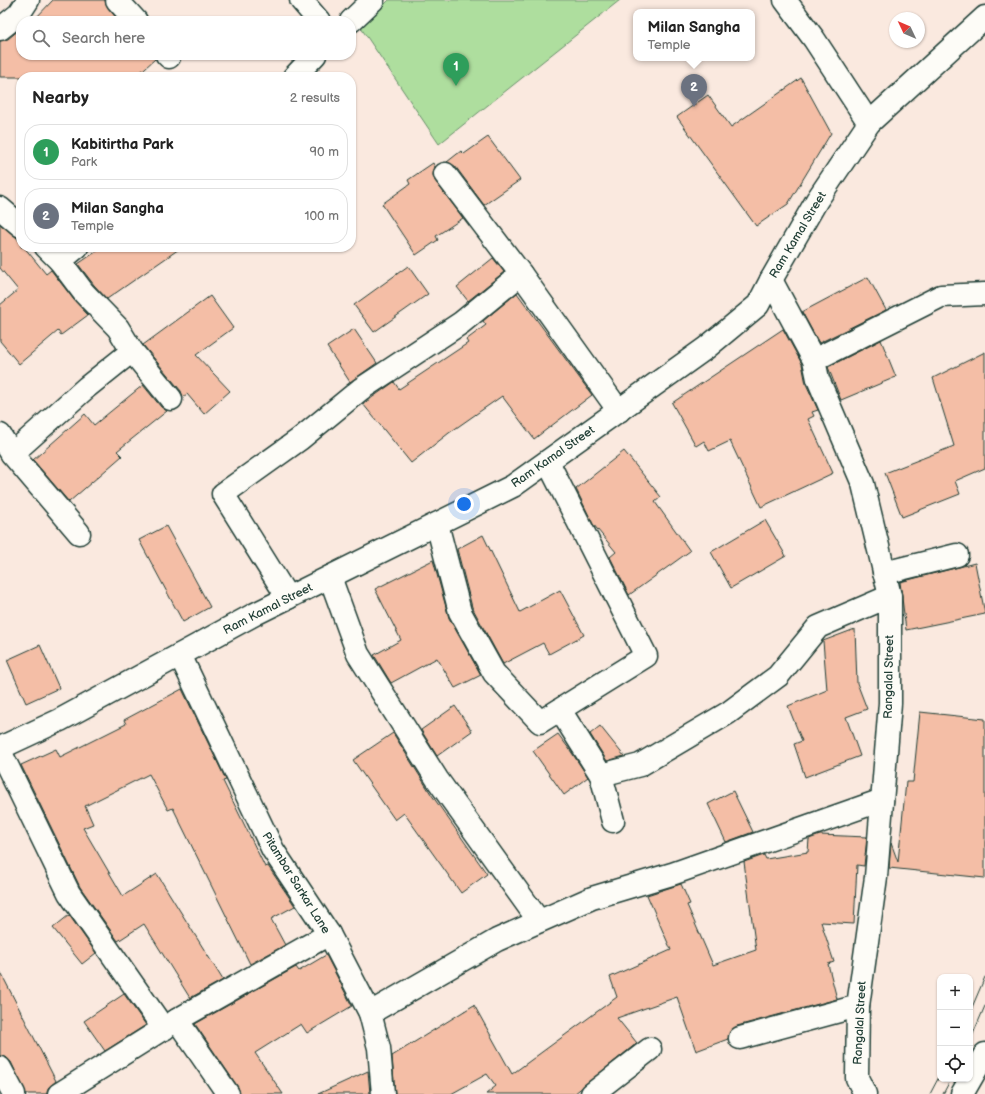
<!DOCTYPE html>
<html lang="en">
<head>
<meta charset="utf-8">
<style>
	body { margin:0; font-family:"Balsamiq Sans",sans-serif; background:#f2f2f2; color:#222 }
	.controls { position:absolute; right:12px; bottom:12px; display:grid; overflow:hidden; border-radius:8px; box-shadow:0 1px 3px #0004 }
	.controls button { width:36px; height:36px; display:grid; place-items:center; padding:0; border:0; border-bottom:1px solid #e0e0e0; background:#fff; color:#222; font:20px sans-serif }
	.compass { position:absolute; left:889px; top:12px; width:36px; height:36px; border-radius:50%; background:#fff; box-shadow:0 1px 3px #0004; rotate:314deg }
	.you { position:absolute; left:464px; top:504px; width:14px; height:14px; margin:-10px; border:3px solid #fff; border-radius:50%; background:#1a73e8; box-shadow:0 0 0 6px #1a73e833 }
	.badge { display:grid; place-items:center; width:26px; height:26px; border-radius:50%; background:#0f766e; color:#fff; font-size:13px; font-weight:700 }
	.pin { position:absolute; translate:-50% -33px; filter:drop-shadow(0 1px 2px #0008) }
	.pin::after { content:''; position:absolute; top:21px; width:14px; height:12px; background:inherit; clip-path:polygon(0 0,100% 0,50% 100%) }
	.popup { position:absolute; left:633px; top:9px; width:122px; height:52px; box-sizing:border-box; display:grid; place-content:center; border-radius:8px; background:#fff; filter:drop-shadow(0 1px 3px #0005); font-size:13px; white-space:nowrap; color:#767676 }
	.popup b { font-size:15px; color:#222 }
	.popup::after { content:''; position:absolute; left:50%; top:100%; margin-left:-8px; border:8px solid transparent; border-top-color:#fff }
	.list { margin:0; padding:0; list-style:none }
	h2 { display:flex; justify-content:space-between; align-items:center; height:52px; margin:0; padding:0 16px; font-size:17px }
	h2 small { font-size:13px; font-weight:400; color:#767676 }
	.list li { display:grid; grid-template-columns:26px 1fr auto; gap:12px; align-items:center; box-sizing:border-box; height:56px; margin:0 8px 8px; padding:0 8px; border:1px solid #e0e0e0; border-radius:16px }
	.list b { display:block; font-size:15px; white-space:nowrap }
	.list p { margin:0; font-size:13px; white-space:nowrap; color:#767676 }
	.list em { font-size:13px; font-style:normal; color:#767676 }
	.icon { flex:none; width:22px; height:22px; fill:none; stroke:currentColor; stroke-width:2; stroke-linecap:round; stroke-linejoin:round }
	.map { position:relative; flex:none; width:985px; height:1094px; overflow:hidden }
	.search { position:absolute; background:#fff; box-shadow:0 1px 3px #0004; left:16px; top:16px; width:340px; height:44px; display:flex; align-items:center; gap:10px; box-sizing:border-box; padding:0 14px; border-radius:16px; color:#767676; font-size:15px }
	.panel { position:absolute; background:#fff; box-shadow:0 1px 3px #0004; left:16px; top:72px; width:340px; height:180px; border-radius:16px }
	.map>svg:first-child { display:block }
	.green { fill:#aede9e; stroke:#668e69 }
	.building { fill:#f4bea6; stroke:#1f3d34 }
	.lines { fill:none; stroke-linecap:round; stroke-linejoin:round }
	.minor-casing { stroke:#1f3d34; stroke-width:25 }
	.major-casing { stroke:#1f3d34; stroke-width:25 }
	.minor { stroke:#fdfcf7; stroke-width:22 }
	.major { stroke:#fdfcf7; stroke-width:22 }
	.tram { stroke:#1f3d34; stroke-width:1 }
	.labels { text-anchor:middle; dominant-baseline:central; stroke-width:3.5; stroke-linejoin:round; paint-order:stroke }
	.street-label { font-size:12px; fill:#1f3d34; stroke:#fdfcf7 }
</style>
</head>
<body>
<div class="map">
<svg width="985" height="1094" viewBox="0 0 985 1094">
	<rect width="100%" height="100%" fill="#fae9df"/>
	<filter id="ink" filterUnits="userSpaceOnUse"><feTurbulence type="fractalNoise" baseFrequency=".025" numOctaves="2"/><feDisplacementMap in="SourceGraphic" scale="8" xChannelSelector="R" yChannelSelector="G"/><feConvolveMatrix kernelMatrix="1 2 1 2 8 2 1 2 1" color-interpolation-filters="sRGB"/></filter>
	<g filter="url(#ink)">
		<!-- green -->
		<polygon class="green" points="389,0 620,0 439,144 361,28"/>
		<!-- building -->
		<g class="building">
			<polygon points="53,0 105,0 108,8 119,21 33,21"/>
			<polygon points="20,29 21,55 154,55 155,59 135,77 0,77 0,41 8,39"/>
			<polygon points="801,78 831,133 788,204 756,226 677,117 708,95 731,127"/>
			<polygon points="488,137 520,180 484,205 455,166 447,162 461,151 464,154"/>
			<polygon points="433,163 435,167 433,175 435,181 463,218 436,236 438,240 416,255 382,204 410,184 408,180"/>
			<polygon points="0,224 16,237 21,243 21,247 24,247 46,274 51,270 74,300 88,315 61,335 58,331 19,364 0,341 0,305 18,290 0,268"/>
			<polygon points="103,247 182,247 107,299 94,285 78,264"/>
			<polygon points="493,258 504,272 468,301 457,287"/>
			<polygon points="408,266 428,294 374,332 354,305"/>
			<polygon points="868,277 886,310 819,343 802,312"/>
			<polygon points="517,293 592,395 534,439 502,396 449,433 411,463 363,404 394,382 399,389 468,343 466,340 486,325 483,321"/>
			<polygon points="210,296 233,328 196,355 230,391 204,414 187,394 183,397 181,391 143,345"/>
			<polygon points="354,329 377,363 350,382 327,347"/>
			<polygon points="783,329 802,364 806,384 818,410 812,412 814,416 808,419 833,473 761,507 730,441 709,451 704,441 696,446 672,403"/>
			<polygon points="881,340 896,377 841,400 828,367"/>
			<polygon points="985,352 985,468 955,481 960,494 902,517 885,473 954,446 933,378"/>
			<polygon points="143,385 161,407 167,411 117,451 122,456 69,502 33,460 85,414 94,425"/>
			<polygon points="624,451 661,497 655,502 690,551 629,595 610,557 616,552 593,524 576,489"/>
			<polygon points="765,520 786,556 731,588 711,552"/>
			<polygon points="166,526 210,607 183,622 139,540"/>
			<polygon points="483,535 520,612 560,590 584,635 549,654 543,643 503,664 472,607 457,549"/>
			<polygon points="433,560 449,618 481,675 455,688 437,658 391,683 374,655 401,640 375,589"/>
			<polygon points="975,563 985,614 906,630 900,582"/>
			<polygon points="855,629 857,683 867,709 846,717 860,756 805,777 794,744 802,741 788,706 827,690 823,641"/>
			<polygon points="40,645 59,688 26,703 7,660"/>
			<polygon points="182,689 226,780 223,781 265,867 268,866 295,906 271,919 285,945 250,964 173,808 168,810 149,774 85,806 93,824 83,828 123,896 157,874 223,980 190,998 144,924 118,941 80,887 21,765 56,749 60,757 126,724 124,720"/>
			<polygon points="455,706 472,731 437,756 421,730"/>
			<polygon points="920,712 985,719 985,878 889,868 891,843 898,862 906,782 913,782"/>
			<polygon points="600,726 624,756 607,761 590,734"/>
			<polygon points="393,733 431,794 487,874 461,893 404,813 395,820 353,760"/>
			<polygon points="558,734 570,750 588,777 564,795 533,751"/>
			<polygon points="733,791 753,832 726,842 708,804"/>
			<polygon points="820,835 867,837 864,866 857,865 854,924 821,922 834,962 828,964 837,999 737,1026 731,1030 728,1039 696,1051 677,997 617,1018 637,1043 574,1094 486,1094 496,1086 487,1074 451,1094 395,1094 392,1056 474,1005 512,1074 617,997 610,977 671,950 647,895 681,884 690,904 687,905 713,965 756,950 744,862 764,855 766,859 808,852 809,839"/>
			<polygon points="69,915 96,953 82,964 53,928"/>
			<polygon points="326,955 352,1006 307,1033 301,1024 255,1053 283,1094 240,1094 238,1087 195,1024 296,967 299,971"/>
			<polygon points="0,971 56,1081 48,1088 47,1094 26,1094 11,1062 6,1057 0,1056"/>
			<polygon points="124,994 146,1025 105,1051 84,1021"/>
			<polygon points="368,1071 370,1094 318,1094"/>
		</g>
		<g class="lines">
			<defs>
				<g id="minor">
					<polyline points="117,0 136,21"/>
					<polyline points="301,0 319,21"/>
					<polyline points="785,0 814,39 869,123"/>
					<polyline points="351,21 373,0"/>
					<polyline points="0,29 19,14 28,0"/>
					<polyline points="167,55 169,57"/>
					<polyline points="294,77 315,55"/>
					<polyline points="445,174 521,274 619,411"/>
					<polyline points="0,208 21,226"/>
					<polyline points="46,247 60,261 84,293 118,328 132,351 171,399"/>
					<polyline points="60,261 77,247"/>
					<polyline points="771,280 814,360 818,379 863,484 890,596 890,703 876,877 858,1006 857,1078 865,1094"/>
					<polyline points="814,360 941,296 985,294"/>
					<polyline points="0,435 12,454 79,533"/>
					<polyline points="12,454 87,387 132,351"/>
					<polyline points="437,524 460,612 494,673 540,722 646,656 548,462"/>
					<polyline points="884,573 957,555"/>
					<polyline points="330,577 358,654 437,779 539,921"/>
					<polyline points="288,598 223,494 300,439 361,389 461,323 521,274"/>
					<polyline points="180,655 273,850 329,934 370,1013 379,1048 383,1094"/>
					<polyline points="560,710 601,775 613,821"/>
					<polyline points="0,748 60,720 255,614 513,486 706,348 758,305 771,280 817,200 869,123 985,17"/>
					<polyline points="0,751 69,893 164,1029"/>
					<polyline points="601,775 640,765 728,713 778,676 818,627 890,596"/>
					<polyline points="370,1013 497,940 592,898 672,874 882,800"/>
					<polyline points="177,1020 228,1094"/>
					<polyline points="740,1038 858,1006"/>
					<polyline points="0,1068 14,1094"/>
					<polyline points="59,1094 177,1020 329,934"/>
					<polyline points="592,1094 650,1049"/>
				</g>
				<polyline id="major" points="962,1094 985,1054"/>
			</defs>
			<!-- minor casing -->
			<use href="#minor" class="minor-casing"/>
			<!-- major casing -->
			<use href="#major" class="major-casing"/>
			<!-- minor -->
			<use href="#minor" class="minor"/>
			<!-- major -->
			<use href="#major" class="major"/>
			<!-- tram -->
			<g class="tram">
				<polyline points="970,1012 985,977"/>
				<polyline points="970,1041 985,1006"/>
				<polyline points="930,1094 940,1075"/>
				<polyline points="943,1094 951,1079"/>
			</g>
		</g>
	</g>
	<g class="labels">
		<!-- street labels -->
		<g class="street-label">
			<text transform="translate(798 235) rotate(-59)">Ram Kamal Street</text>
			<text transform="translate(553 457) rotate(-35)">Ram Kamal Street</text>
			<text transform="translate(268 609) rotate(-27)">Ram Kamal Street</text>
			<text transform="translate(889 677) rotate(-89)">Rangalal Street</text>
			<text transform="translate(296 883) rotate(58)">Pitambar Sarkar Lane</text>
			<text transform="translate(860 1023) rotate(-87)">Rangalal Street</text>
		</g>
	</g>
</svg>
<div class="controls">
<button>+</button>
<button>−</button>
<button><svg class="icon" aria-label="locate" viewBox="0 0 24 24"><circle cx="12" cy="12" r="6"/><path d="M12 2v4M12 18v4M2 12h4M18 12h4"/></svg></button>
</div>
<svg class="compass" viewBox="-18 -18 36 36"><path d="M0-13l5 13h-10z" fill="#e53935"/><path d="M0 13l5-13h-10z" fill="#767676"/></svg>
<div class="you"></div>
<div class="pin badge" style="left:456px;top:86px;background:#2e9e5b">1</div>
<div class="pin badge" style="left:694px;top:107px;background:#6b7280">2</div>
<div class="popup"><b>Milan Sangha</b>Temple</div>
<div class="search"><svg class="icon" aria-label="search" viewBox="0 0 24 24"><circle cx="10" cy="10" r="6"/><path d="M15 15l6 6"/></svg>Search here</div>
<section class="panel">
<h2>Nearby<small>2 results</small></h2>
<ul class="list">
<li><span class="badge" style="background:#2e9e5b">1</span><div><b>Kabitirtha Park</b><p>Park</p></div><em>90 m</em></li>
<li><span class="badge" style="background:#6b7280">2</span><div><b>Milan Sangha</b><p>Temple</p></div><em>100 m</em></li>
</ul>
</section>
</div>
</body>
</html>
